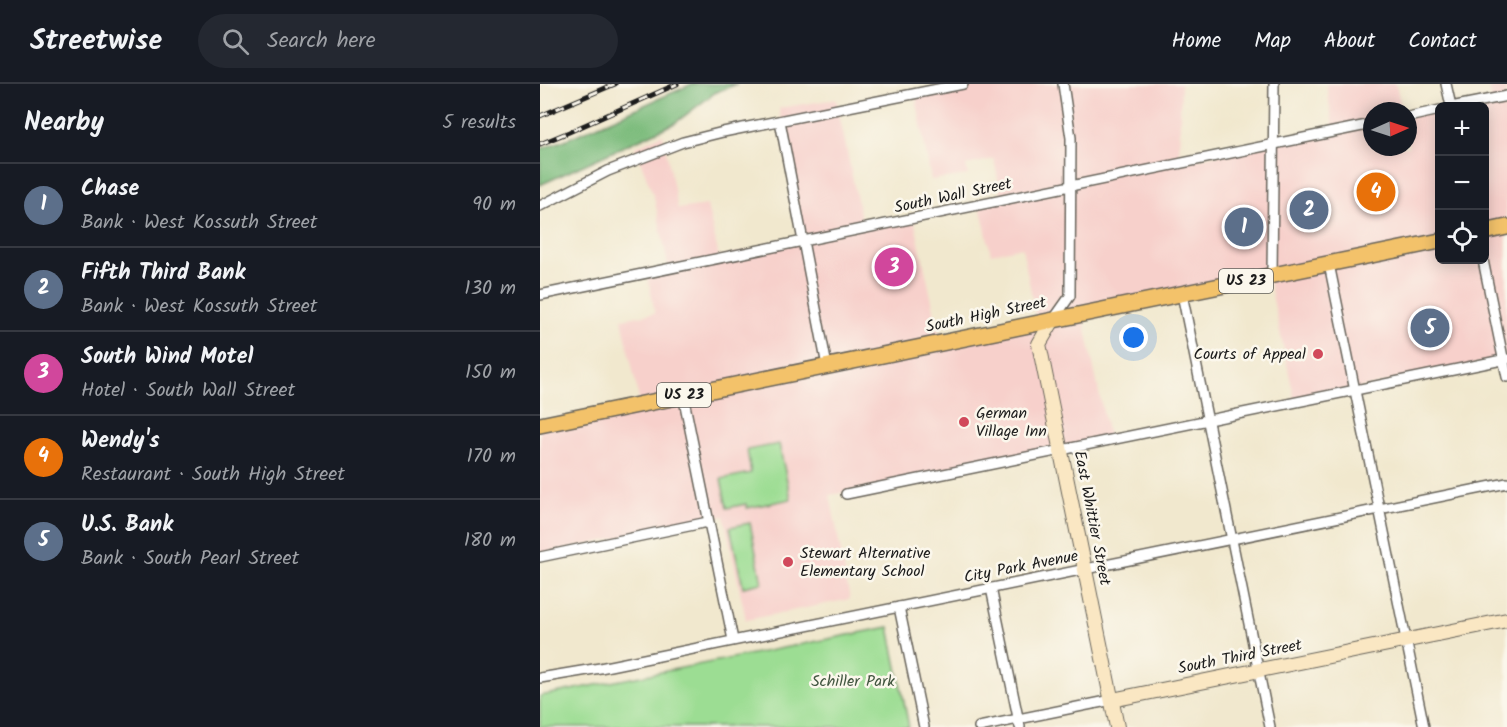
<!DOCTYPE html>
<html lang="en">
<head>
<meta charset="utf-8">
<style>
	body { margin:0; font-family:Kalam,sans-serif; background:#242831; color:#f1f3f6 }
	.controls { position:absolute; right:18px; top:18px; display:grid; overflow:hidden; border-radius:9px; box-shadow:0 3px 15px #0003 }
	.controls button { width:54px; height:54px; display:grid; place-items:center; padding:0; border:0; border-bottom:2px solid #363941; background:#171b24; color:#f1f3f6; font:30px sans-serif }
	.compass { position:absolute; left:823px; top:18px; width:54px; height:54px; border-radius:50%; background:#171b24; box-shadow:0 3px 15px #0003; rotate:87deg }
	.you { position:absolute; left:594px; top:254px; width:21px; height:21px; margin:-15px; border:4px solid #fff; border-radius:50%; background:#1a73e8; box-shadow:0 0 0 9px #1a73e833 }
	.badge { display:grid; place-items:center; width:39px; height:39px; border-radius:50%; background:#8c9099; color:#fff; font-size:20px; font-weight:700 }
	.pin { position:absolute; translate:-50% -50%; border:3px solid #fff; box-shadow:0 2px 6px #0006 }
	.list { margin:0; padding:0; list-style:none }
	h2 { display:flex; justify-content:space-between; align-items:center; height:78px; margin:0; padding:0 24px; font-size:26px }
	h2 small { font-size:20px; font-weight:400; color:#9ea1a6 }
	.list li { display:grid; grid-template-columns:39px 1fr auto; gap:18px; align-items:center; box-sizing:border-box; height:84px; padding:0 24px; border-top:2px solid #363941 }
	.list b { display:block; font-size:22px; white-space:nowrap }
	.list p { margin:0; font-size:20px; white-space:nowrap; color:#9ea1a6 }
	.list em { font-size:20px; font-style:normal; color:#9ea1a6 }
	.icon { flex:none; width:33px; height:33px; fill:none; stroke:currentColor; stroke-width:2; stroke-linecap:round; stroke-linejoin:round }
	.map { position:relative; flex:none; width:967px; height:643px; overflow:hidden }
	header { display:flex; align-items:center; gap:36px; box-sizing:border-box; height:84px; padding:0 30px; background:#171b24; border-bottom:2px solid #363941 }
	header strong { font-size:28px }
	nav { display:flex; gap:33px; margin-inline-start:auto; font-size:21px }
	.search { width:420px; height:54px; background:#242831; display:flex; align-items:center; gap:15px; box-sizing:border-box; padding:0 21px; border-radius:33px; color:#9ea1a6; font-size:22px }
	main { display:flex }
	aside { flex:1; background:#171b24 }
	.map>svg:first-child { display:block }
	.built { fill:#f7d0cb }
	.green { fill:#9cdd93; stroke:#5c7c58; stroke-width:1.5 }
	.forest { fill:#7dbc7d; stroke:#4c6c4c; stroke-width:1.5 }
	.lines { fill:none; stroke-linecap:round; stroke-linejoin:round }
	.street-casing { stroke:#67635a; stroke-width:12 }
	.secondary-casing { stroke:#67635a; stroke-width:16 }
	.primary-casing { stroke:#67635a; stroke-width:18 }
	.street { stroke:#fff; stroke-width:9 }
	.secondary { stroke:#fae7c3; stroke-width:14 }
	.primary { stroke:#f3c26a; stroke-width:15 }
	.rail-casing { stroke:#1c1c1c; stroke-width:5 }
	.rail { stroke:#fbf7ec; stroke-width:3; stroke-dasharray:9; stroke-linecap:butt }
	.poi-dot { fill:#d1495b; stroke:#fbf7ec; stroke-width:2 }
	.labels { text-anchor:middle; dominant-baseline:central; stroke-width:5; stroke-linejoin:round; paint-order:stroke }
	.shield { fill:#fbf7ec; stroke:#5f5e5a; stroke-width:1.5 }
	.shield-label { font-size:15px; font-weight:bold; fill:#1c1c1c }
	.street-label { font-size:16px; fill:#1c1c1c; stroke:#fbf7ec }
	.poi-label { font-size:16px; fill:#1c1c1c; stroke:#fbf7ec; text-anchor:start }
	.park-label { font-size:16px; fill:#425640; stroke:#fbf7ec }
</style>
</head>
<body>
<header>
<strong>Streetwise</strong>
<div class="search"><svg class="icon" aria-label="search" viewBox="0 0 24 24"><circle cx="10" cy="10" r="6"/><path d="M15 15l6 6"/></svg>Search here</div>
<nav><a>Home</a><a>Map</a><a>About</a><a>Contact</a></nav>
</header>
<main>
<aside>
<h2>Nearby<small>5 results</small></h2>
<ul class="list">
<li><span class="badge" style="background:#5c6f8a">1</span><div><b>Chase</b><p>Bank · West Kossuth Street</p></div><em>90 m</em></li>
<li><span class="badge" style="background:#5c6f8a">2</span><div><b>Fifth Third Bank</b><p>Bank · West Kossuth Street</p></div><em>130 m</em></li>
<li><span class="badge" style="background:#d1479c">3</span><div><b>South Wind Motel</b><p>Hotel · South Wall Street</p></div><em>150 m</em></li>
<li><span class="badge" style="background:#e8710a">4</span><div><b>Wendy's</b><p>Restaurant · South High Street</p></div><em>170 m</em></li>
<li><span class="badge" style="background:#5c6f8a">5</span><div><b>U.S. Bank</b><p>Bank · South Pearl Street</p></div><em>180 m</em></li>
</ul>
</aside>
<div class="map">
<svg width="967" height="643" viewBox="0 0 967 643">
	<rect width="100%" height="100%" fill="#fbf7ec"/>
	<filter id="ink" filterUnits="userSpaceOnUse"><feTurbulence type="fractalNoise" baseFrequency=".0167" numOctaves="2"/><feDisplacementMap in="SourceGraphic" scale="12" xChannelSelector="R" yChannelSelector="G"/><feConvolveMatrix kernelMatrix="1 2 1 2 8 2 1 2 1" color-interpolation-filters="sRGB"/></filter>
	<filter id="wash" filterUnits="userSpaceOnUse"><feTurbulence type="fractalNoise" baseFrequency=".008" numOctaves="4" result="noise"/><feDisplacementMap in="SourceGraphic" scale="24" xChannelSelector="R" yChannelSelector="G"/><feGaussianBlur stdDeviation="1.35" result="paint"/><feColorMatrix in="noise" values="0 0 0 0 0 0 0 0 0 0 0 0 0 0 0 0 0 1.4 0 .05"/><feComposite in="paint" operator="in"/></filter>
	<g filter="url(#wash)">
		<rect width="100%" height="100%" fill="#f1e8ce"/>
		<!-- built -->
		<polygon class="built" points="414,0 641,0 639,79 794,47 786,0 856,0 862,27 832,27 832,63 868,63 868,32 899,26 900,176 944,176 944,22 918,22 951,16 948,0 966,0 967,295 962,275 755,317 728,192 542,226 569,357 290,411 310,515 206,536 184,432 0,470 0,339 100,320 82,235 115,229 107,189 129,185 114,113 95,63 123,50 138,125 167,121 179,173 264,156 239,24 296,15 323,144 374,135 401,258 497,238 482,163 451,170 440,121 462,116 454,75 426,81 428,91 391,96 375,8"/>
		<!-- green -->
		<g class="green">
			<polygon points="239,360 251,415 207,424 206,420 187,424 181,395 211,389 207,366"/>
			<polygon points="210,439 222,499 203,503 190,443"/>
			<polygon points="349,543 369,643 0,643 0,612"/>
		</g>
		<!-- forest -->
		<polygon class="forest" points="152,0 197,0 176,8 135,39 0,101 0,65 25,56"/>
	</g>
	<g filter="url(#ink)">
		<g class="lines">
			<defs>
				<g id="street">
					<polyline points="906,0 911,22"/>
					<polyline points="916,22 967,12"/>
					<polyline points="868,33 900,26"/>
					<polyline points="240,37 287,282"/>
					<polyline points="0,122 68,87 143,58 183,48 423,0"/>
					<polyline points="943,176 967,293"/>
					<polyline points="789,180 884,643"/>
					<polyline points="732,191 734,0"/>
					<polyline points="642,210 730,643"/>
					<polyline points="0,211 832,40"/>
					<polyline points="513,236 530,212 530,208 531,54 523,0"/>
					<polyline points="143,311 193,556"/>
					<polyline points="306,410 967,275"/>
					<polyline points="0,473 168,438"/>
					<polyline points="451,504 480,643"/>
					<polyline points="359,523 384,643"/>
					<polyline points="0,594 60,584 967,399"/>
					<polyline points="439,643 572,616"/>
				</g>
				<g id="secondary">
					<polyline points="513,236 499,260 577,643"/>
					<polyline points="572,616 967,536"/>
				</g>
				<g id="primary">
					<polyline points="944,148 967,143"/>
					<polyline points="0,341 900,157"/>
				</g>
			</defs>
			<!-- street casing -->
			<use href="#street" class="street-casing"/>
			<!-- secondary casing -->
			<use href="#secondary" class="secondary-casing"/>
			<!-- primary casing -->
			<use href="#primary" class="primary-casing"/>
			<!-- street -->
			<use href="#street" class="street"/>
			<!-- secondary -->
			<use href="#secondary" class="secondary"/>
			<!-- primary -->
			<use href="#primary" class="primary"/>
			<defs>
				<g id="rail">
					<polyline points="0,32 75,0"/>
					<polyline points="0,60 29,48 137,0"/>
				</g>
			</defs>
			<!-- rail casing -->
			<use href="#rail" class="rail-casing"/>
			<!-- rail -->
			<use href="#rail" class="rail"/>
		</g>
	</g>
	<!-- markers -->
	<g class="poi-dot">
		<circle cx="778" cy="270" r="6"/>
		<circle cx="424" cy="338" r="6"/>
		<circle cx="248" cy="478" r="6"/>
	</g>
	<g class="labels">
		<!-- shield labels -->
		<g class="shield">
			<rect x="679" y="185" width="54" height="24" rx="4.5"/>
			<rect x="117" y="299" width="54" height="24" rx="4.5"/>
		</g>
		<g class="shield-label">
			<text x="706" y="197">US 23</text>
			<text x="144" y="311">US 23</text>
		</g>
		<!-- street labels -->
		<g class="street-label">
			<text transform="translate(413 112) rotate(-12)">South Wall Street</text>
			<text transform="translate(446 231) rotate(-12)">South High Street</text>
			<text transform="translate(552 434) rotate(79)">East Whittier Street</text>
			<text transform="translate(481 483) rotate(-11)">City Park Avenue</text>
			<text transform="translate(700 573) rotate(-11)">South Third Street</text>
		</g>
		<!-- poi labels -->
		<g class="poi-label">
			<text x="766" y="270" text-anchor="end">Courts of Appeal</text>
			<text x="436" y="329">German<tspan x="436" dy="18">Village Inn</tspan></text>
			<text x="260" y="469">Stewart Alternative<tspan x="260" dy="18">Elementary School</tspan></text>
		</g>
		<!-- park labels -->
		<g class="park-label">
			<text x="313" y="597">Schiller Park</text>
		</g>
	</g>
</svg>
<div class="controls">
<button>+</button>
<button>−</button>
<button><svg class="icon" aria-label="locate" viewBox="0 0 24 24"><circle cx="12" cy="12" r="6"/><path d="M12 2v4M12 18v4M2 12h4M18 12h4"/></svg></button>
</div>
<svg class="compass" viewBox="-18 -18 36 36"><path d="M0-13l5 13h-10z" fill="#e53935"/><path d="M0 13l5-13h-10z" fill="#9ea1a6"/></svg>
<div class="you"></div>
<div class="pin badge" style="left:704px;top:143px;background:#5c6f8a">1</div>
<div class="pin badge" style="left:769px;top:126px;background:#5c6f8a">2</div>
<div class="pin badge" style="left:354px;top:183px;background:#d1479c">3</div>
<div class="pin badge" style="left:836px;top:108px;background:#e8710a">4</div>
<div class="pin badge" style="left:890px;top:244px;background:#5c6f8a">5</div>
</div>
</main>
</body>
</html>
